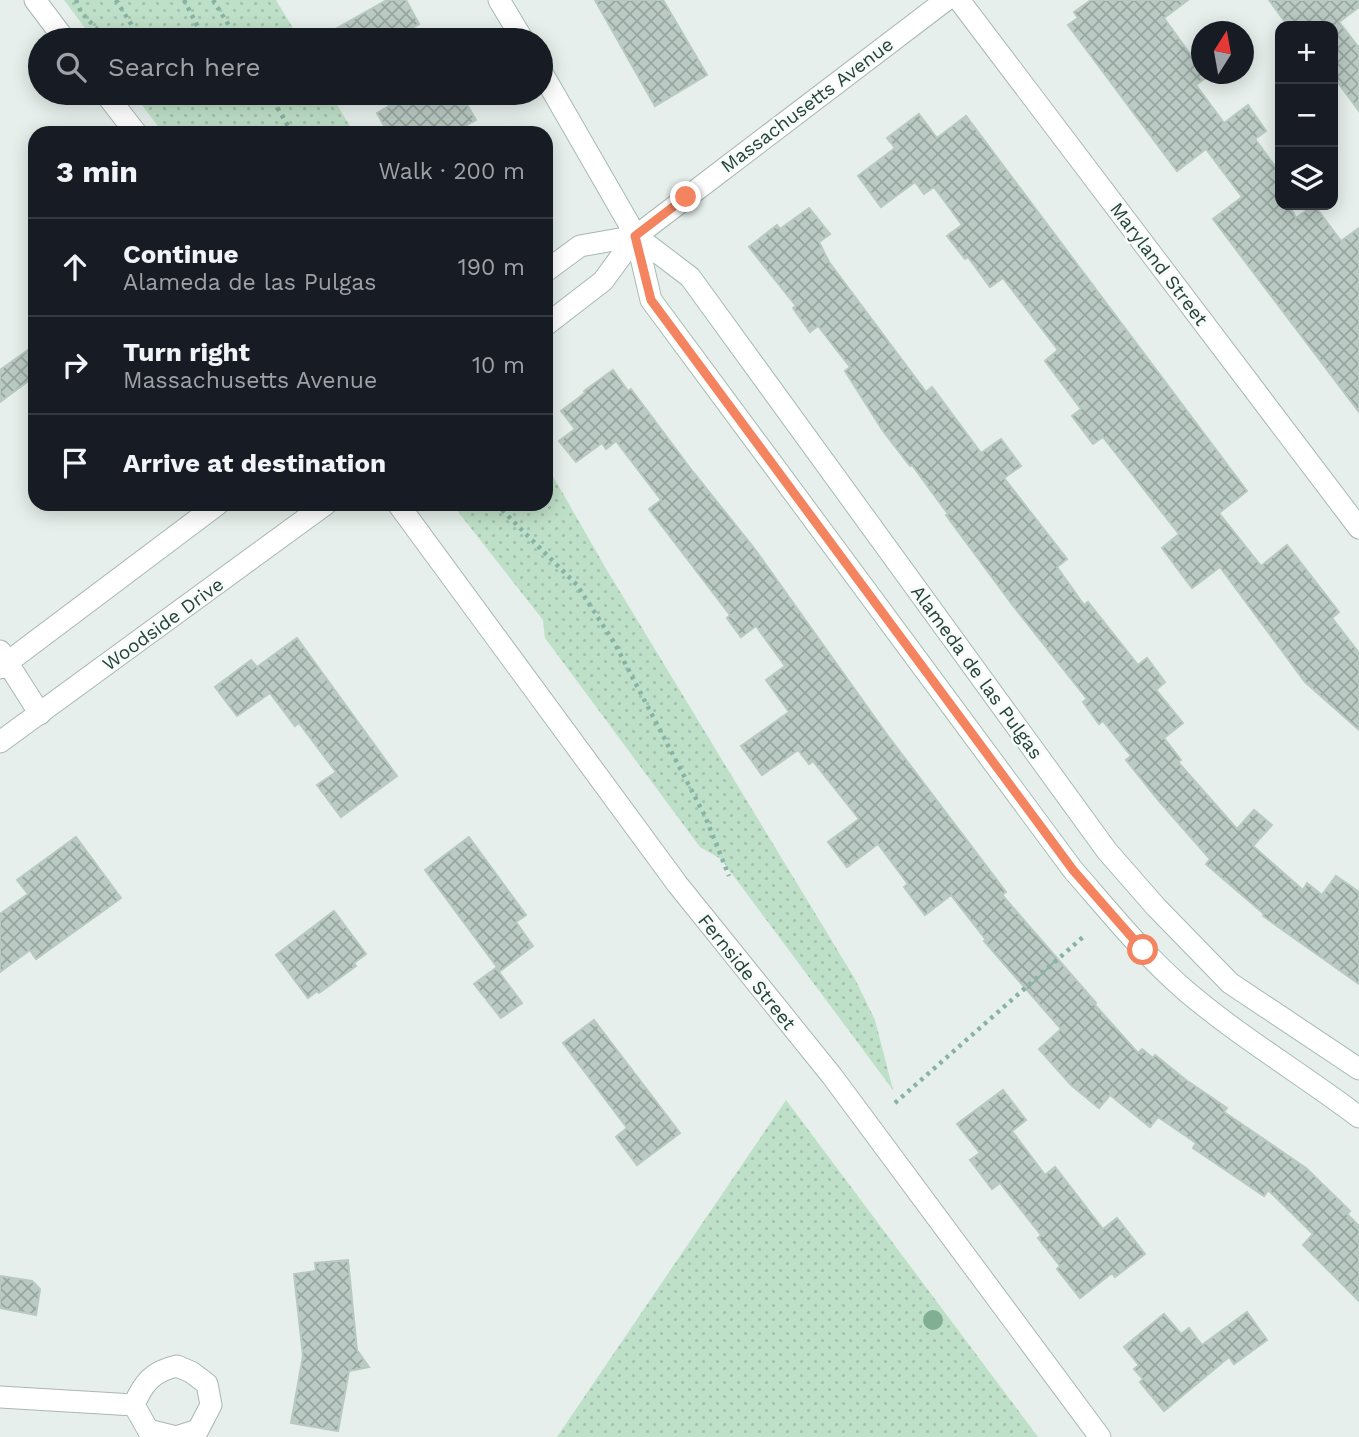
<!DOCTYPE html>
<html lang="en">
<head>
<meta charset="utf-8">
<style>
	body { margin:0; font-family:"Work Sans",sans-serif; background:#242831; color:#f1f3f6 }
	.controls { position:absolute; right:21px; top:21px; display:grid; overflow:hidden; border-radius:14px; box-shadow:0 4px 18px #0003 }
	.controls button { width:63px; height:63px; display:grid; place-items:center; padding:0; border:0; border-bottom:2px solid #363941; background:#171b24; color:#f1f3f6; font:35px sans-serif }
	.compass { position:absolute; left:1191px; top:21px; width:63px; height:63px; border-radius:50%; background:#171b24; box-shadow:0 4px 18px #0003; rotate:11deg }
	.stop { position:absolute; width:21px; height:21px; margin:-16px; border:5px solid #f4845f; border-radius:50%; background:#fff }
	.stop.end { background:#f4845f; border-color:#fff; box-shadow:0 2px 7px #0008 }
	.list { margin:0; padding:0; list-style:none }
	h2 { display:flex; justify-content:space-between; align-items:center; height:91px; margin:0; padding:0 28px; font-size:30px }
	h2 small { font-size:23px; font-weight:400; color:#9ea1a6 }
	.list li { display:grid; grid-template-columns:46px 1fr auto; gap:21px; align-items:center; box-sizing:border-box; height:98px; padding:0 28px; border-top:2px solid #363941 }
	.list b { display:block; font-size:26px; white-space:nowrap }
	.list p { margin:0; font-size:23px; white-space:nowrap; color:#9ea1a6 }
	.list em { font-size:23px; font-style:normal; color:#9ea1a6 }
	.icon { flex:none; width:38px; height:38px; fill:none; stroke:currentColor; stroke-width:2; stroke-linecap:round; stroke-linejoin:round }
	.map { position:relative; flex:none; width:1359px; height:1437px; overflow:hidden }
	.search { position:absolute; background:#171b24; box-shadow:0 4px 18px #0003; left:28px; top:28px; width:525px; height:77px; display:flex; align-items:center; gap:18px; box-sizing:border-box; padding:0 24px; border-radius:38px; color:#9ea1a6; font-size:26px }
	.panel { position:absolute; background:#171b24; box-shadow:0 4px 18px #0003; left:28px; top:126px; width:525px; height:385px; border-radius:21px }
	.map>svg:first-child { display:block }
	.grass { fill:url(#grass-dots) }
	.building { fill:url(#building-cross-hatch); stroke:#b8c9c2; stroke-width:2 }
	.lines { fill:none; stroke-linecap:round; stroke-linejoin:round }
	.street-casing { stroke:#a8b8b2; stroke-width:23 }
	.secondary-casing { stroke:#a4bbb3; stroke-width:23 }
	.path { stroke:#86b3a5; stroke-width:4.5; stroke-dasharray:3.5 5; stroke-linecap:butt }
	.street { stroke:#fff; stroke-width:21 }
	.secondary { stroke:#fff; stroke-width:21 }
	.tree { fill:#80af93 }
	.route { stroke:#f4845f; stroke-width:9 }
	.labels { text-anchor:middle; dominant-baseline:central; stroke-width:5; stroke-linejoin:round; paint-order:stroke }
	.street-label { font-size:19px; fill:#24423a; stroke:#f7fbf9 }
</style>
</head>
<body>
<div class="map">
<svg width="1359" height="1437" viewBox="0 0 1359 1437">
	<defs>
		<pattern id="grass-dots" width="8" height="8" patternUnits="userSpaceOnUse" patternTransform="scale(1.75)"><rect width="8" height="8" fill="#bfe0c8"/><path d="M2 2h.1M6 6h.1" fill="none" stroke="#a4c1ad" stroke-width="1.8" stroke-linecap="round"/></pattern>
		<pattern id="building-cross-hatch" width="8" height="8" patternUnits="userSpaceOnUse" patternTransform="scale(1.75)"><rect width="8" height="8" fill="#bbcac4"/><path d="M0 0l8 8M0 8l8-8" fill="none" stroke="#98a6a0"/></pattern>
	</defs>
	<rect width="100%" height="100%" fill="#e6efeb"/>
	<!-- grass -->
	<g class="grass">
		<polygon points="64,0 276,0 300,40 94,40"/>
		<polygon points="133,93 330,93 354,133 163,133"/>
		<polygon points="546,464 605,567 855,979 875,1020 893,1090 721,859 700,847 545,638 543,620 452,504 546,504"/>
		<polygon points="786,1100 1038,1437 557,1437"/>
	</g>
	<!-- building -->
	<g class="building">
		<polygon points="387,0 406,0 419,24 390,40 316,40"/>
		<polygon points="595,0 663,0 707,75 655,106"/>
		<polygon points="1091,0 1188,0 1164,18 1201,69 1201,74 1207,77 1196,85 1224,123 1248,105 1266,131 1255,139 1280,173 1280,205 1289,205 1296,218 1314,205 1341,241 1359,228 1359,412 1213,219 1242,197 1206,149 1177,171 1068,25 1078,18 1074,12"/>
		<polygon points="1269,0 1359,0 1359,7 1339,22 1359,48 1359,111 1333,76 1333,26 1288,26"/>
		<polygon points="381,93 460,93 476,120 453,133 388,133 377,113 389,106"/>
		<polygon points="919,114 937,138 966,116 1247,491 1219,513 1261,566 1287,545 1339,612 1332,618 1359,653 1359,730 1305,682 1220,567 1192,588 1162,548 1179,534 1103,437 1093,444 1072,416 1081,409 1045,361 1058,350 1003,278 990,287 968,257 965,259 947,236 962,225 934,187 924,194 915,182 881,207 858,176 895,148 887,138"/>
		<polygon points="809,208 830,234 819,242 829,262 926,392 932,387 981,453 1001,439 1021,466 1004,478 1067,559 1057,567 1084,605 1088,602 1138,665 1147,658 1165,682 1156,690 1183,723 1164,738 1181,760 1178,762 1237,829 1254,810 1272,825 1253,846 1303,890 1307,883 1322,895 1336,876 1359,892 1359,984 1263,916 1264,914 1206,864 1210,859 1159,801 1126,760 1131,756 1103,721 1099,724 1083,702 1087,699 1011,603 946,515 948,514 912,465 910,466 883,431 845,371 850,367 818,326 810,332 793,308 796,306 749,247 777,225 780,229"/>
		<polygon points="35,345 35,376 0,402 0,370"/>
		<polygon points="613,370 628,391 631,389 693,472 754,548 888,736 1006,892 1002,895 1096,1003 1095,1005 1138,1053 1142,1049 1153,1058 1155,1055 1186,1080 1227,1108 1224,1112 1306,1168 1350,1211 1347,1214 1359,1226 1359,1301 1303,1245 1313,1234 1268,1190 1264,1196 1193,1148 1196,1143 1158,1117 1150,1127 1110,1095 1099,1108 1071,1085 1039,1049 1061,1029 984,941 986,940 951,895 925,915 904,887 908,884 878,844 847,867 828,842 859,819 813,761 809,764 798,750 762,775 741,746 789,712 766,680 785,666 756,626 741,637 727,618 730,615 649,509 661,500 616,441 606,449 602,443 576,462 559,441 575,429 561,411 585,393 584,391"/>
		<polygon points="297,638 397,776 341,817 317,785 336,772 299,723 295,726 270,693 237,716 215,687 251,660 257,667"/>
		<polygon points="76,837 121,898 36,959 30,950 0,972 0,914 28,894 17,880"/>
		<polygon points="469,837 526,915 516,922 533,946 500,971 425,870"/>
		<polygon points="334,911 366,954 354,963 356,966 319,993 317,991 308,998 276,955"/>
		<polygon points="496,968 522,1003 501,1018 474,984"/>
		<polygon points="594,1020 680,1133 637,1165 616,1137 627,1128 563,1043"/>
		<polygon points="1003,1090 1026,1120 1012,1131 1045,1175 1055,1167 1103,1229 1117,1218 1145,1254 1115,1277 1112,1273 1080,1298 1057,1269 1060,1266 1038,1238 1041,1235 1000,1183 992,1189 970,1160 980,1153 957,1124"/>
		<polygon points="348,1260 357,1350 369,1367 349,1371 338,1431 291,1423 303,1356 294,1274 316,1271 315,1263"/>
		<polygon points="0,1276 32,1281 40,1289 36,1315 0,1308"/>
		<polygon points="1247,1312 1267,1340 1234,1364 1229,1357 1164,1411 1140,1382 1143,1379 1134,1369 1139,1365 1124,1347 1164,1314 1181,1334 1189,1328 1202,1345"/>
	</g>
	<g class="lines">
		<defs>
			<g id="street">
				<polyline points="35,0 65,40"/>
				<polyline points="959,0 1359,528"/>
				<polyline points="105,93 136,133"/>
				<polyline points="546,271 580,246 636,236"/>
				<polyline points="546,325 603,281 636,236 946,0"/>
				<polyline points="398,504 678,885 832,1076 1100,1437"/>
				<polyline points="0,651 40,714"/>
				<polyline points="0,668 218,504"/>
				<polyline points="0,742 326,504"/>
				<path d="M177,1366L191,1372L207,1384L211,1405L198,1430L176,1437L148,1430L134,1405C143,1383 153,1371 177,1366Z"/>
				<polyline points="0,1397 134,1405"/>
			</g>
			<g id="secondary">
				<polyline points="499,0 523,40"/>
				<path d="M541,71L636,236L651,300L1073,870C1109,911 1144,955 1186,991C1240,1037 1302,1074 1359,1117"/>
				<polyline points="636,236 690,277 1107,851 1156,907 1230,983 1359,1069"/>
			</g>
		</defs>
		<!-- street casing -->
		<use href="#street" class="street-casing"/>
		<!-- secondary casing -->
		<use href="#secondary" class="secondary-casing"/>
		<!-- path -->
		<g class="path">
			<polyline points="76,0 81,12 107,40"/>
			<polyline points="116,0 141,40"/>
			<polyline points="184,0 198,27 195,40"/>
			<polyline points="213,0 238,40"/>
			<polyline points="269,93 292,133"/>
			<polyline points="496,504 577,585 615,644 705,816 729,876"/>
			<polyline points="895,1103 1083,937"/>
		</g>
		<!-- street -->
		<use href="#street" class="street"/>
		<!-- secondary -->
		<use href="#secondary" class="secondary"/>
	</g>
	<!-- trees -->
	<circle class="tree" cx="933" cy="1320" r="10"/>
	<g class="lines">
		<!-- route -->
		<polyline class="route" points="686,197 635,236 651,300 1073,870 1143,950"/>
	</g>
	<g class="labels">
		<!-- street labels -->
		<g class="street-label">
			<text transform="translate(807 105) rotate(-37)">Massachusetts Avenue</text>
			<text transform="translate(1159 264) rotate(53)">Maryland Street</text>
			<text transform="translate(163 624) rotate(-36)">Woodside Drive</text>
			<text transform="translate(977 672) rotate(54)">Alameda de las Pulgas</text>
			<text transform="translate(747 972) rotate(51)">Fernside Street</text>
		</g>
	</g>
</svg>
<div class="controls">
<button>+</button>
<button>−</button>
<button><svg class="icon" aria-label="layers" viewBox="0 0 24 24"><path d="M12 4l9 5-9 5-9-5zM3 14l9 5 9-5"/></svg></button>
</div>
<svg class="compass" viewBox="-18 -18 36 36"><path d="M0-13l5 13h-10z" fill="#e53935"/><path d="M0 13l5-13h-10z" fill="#9ea1a6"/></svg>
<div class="stop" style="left:1143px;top:950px"></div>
<div class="stop end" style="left:686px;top:197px"></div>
<div class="search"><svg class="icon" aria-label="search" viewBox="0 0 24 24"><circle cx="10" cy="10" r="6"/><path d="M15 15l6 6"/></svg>Search here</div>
<section class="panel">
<h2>3 min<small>Walk · 200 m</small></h2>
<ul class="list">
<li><svg class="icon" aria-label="ahead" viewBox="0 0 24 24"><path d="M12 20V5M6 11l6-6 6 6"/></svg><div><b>Continue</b><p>Alameda de las Pulgas</p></div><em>190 m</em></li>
<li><svg class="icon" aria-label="right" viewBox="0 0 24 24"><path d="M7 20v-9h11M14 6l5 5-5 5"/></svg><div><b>Turn right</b><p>Massachusetts Avenue</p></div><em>10 m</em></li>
<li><svg class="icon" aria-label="arrive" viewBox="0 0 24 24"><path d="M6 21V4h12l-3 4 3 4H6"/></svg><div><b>Arrive at destination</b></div></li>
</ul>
</section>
</div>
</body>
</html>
